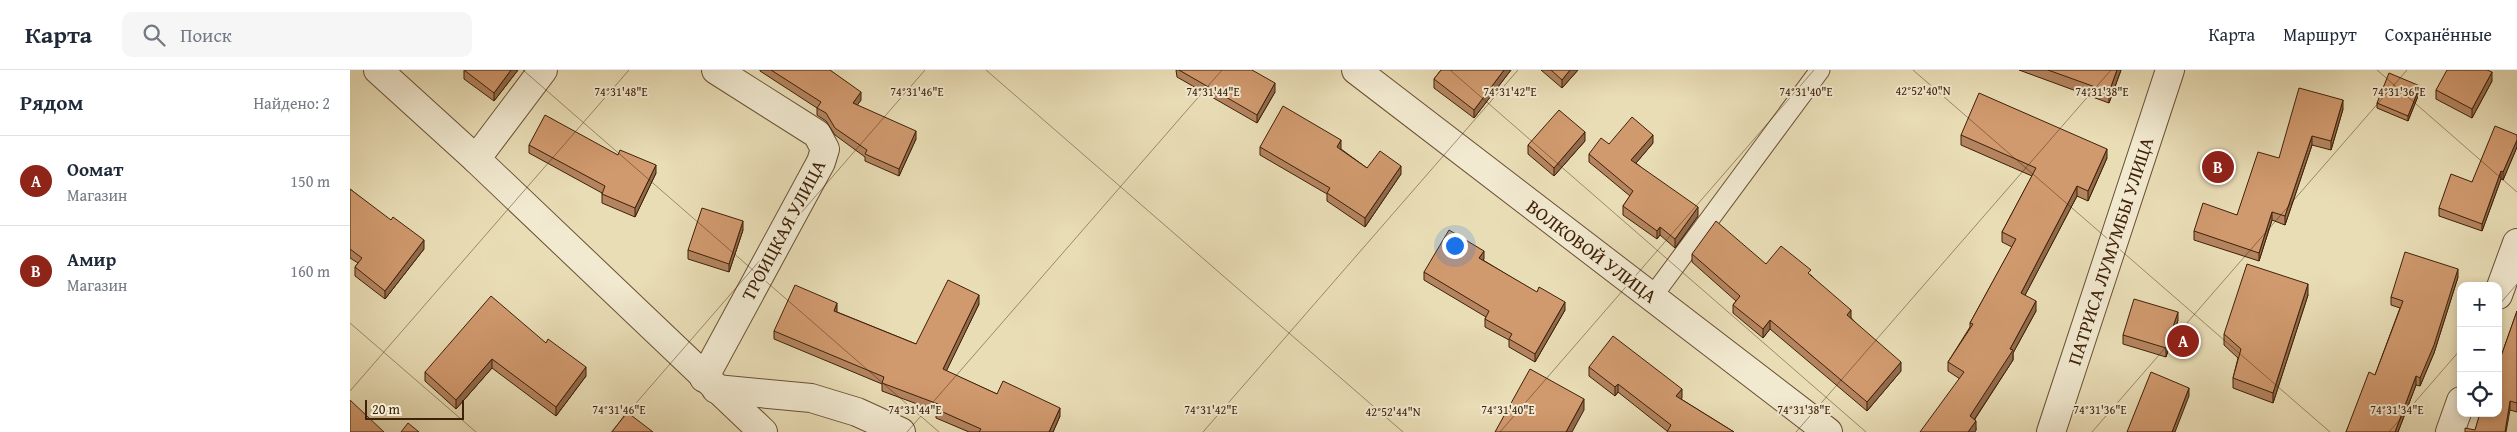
<!DOCTYPE html>
<html lang="ru">
<head>
<meta charset="utf-8">
<style>
	body { margin:0; font-family:"Gentium Book Plus",serif; background:#f6f6f7; color:#1f2937 }
	.controls { position:absolute; right:15px; bottom:15px; display:grid; overflow:hidden; border-radius:10px; box-shadow:0 2px 8px #0003 }
	.controls button { width:45px; height:45px; display:grid; place-items:center; padding:0; border:0; border-bottom:1px solid #e0e1e3; background:#fff; color:#1f2937; font:25px sans-serif }
	.scale { position:absolute; left:15px; bottom:12px; width:99px; box-sizing:border-box; padding-left:5px; border:2px solid #3f2108; border-top:0; font-size:14px; line-height:18px; white-space:nowrap; color:#3f2108; -webkit-text-stroke:4px #f1e9d0; paint-order:stroke }
	.you { position:absolute; left:1104px; top:175px; width:18px; height:18px; margin:-12px; border:4px solid #fff; border-radius:50%; background:#1a73e8; box-shadow:0 0 0 8px #1a73e833 }
	.badge { display:grid; place-items:center; width:32px; height:32px; border-radius:50%; background:#8f2418; color:#fff; font-size:16px; font-weight:700 }
	.pin { position:absolute; translate:-50% -50%; border:2px solid #fff; box-shadow:0 1px 5px #0006 }
	.list { margin:0; padding:0; list-style:none }
	h2 { display:flex; justify-content:space-between; align-items:center; height:65px; margin:0; padding:0 20px; font-size:21px }
	h2 small { font-size:16px; font-weight:400; color:#747a83 }
	.list li { display:grid; grid-template-columns:32px 1fr auto; gap:15px; align-items:center; box-sizing:border-box; height:90px; padding:0 20px; border-top:1px solid #e0e1e3 }
	.list b { display:block; font-size:19px; white-space:nowrap }
	.list p { margin:0; font-size:16px; white-space:nowrap; color:#747a83 }
	.list em { font-size:16px; font-style:normal; color:#747a83 }
	.icon { flex:none; width:28px; height:28px; fill:none; stroke:currentColor; stroke-width:2; stroke-linecap:round; stroke-linejoin:round }
	.map { position:relative; flex:none; width:2167px; height:362px; overflow:hidden }
	header { display:flex; align-items:center; gap:30px; box-sizing:border-box; height:70px; padding:0 25px; background:#fff; border-bottom:1px solid #e0e1e3 }
	header strong { font-size:24px }
	nav { display:flex; gap:28px; margin-inline-start:auto; font-size:18px }
	.search { width:350px; height:45px; background:#f6f6f7; display:flex; align-items:center; gap:12px; box-sizing:border-box; padding:0 18px; border-radius:10px; color:#747a83; font-size:19px }
	main { display:flex }
	aside { flex:1; background:#fff }
	.map>svg:first-child { display:block }
	.lines { fill:none; stroke-linecap:round; stroke-linejoin:round }
	.service-casing { stroke:#6a5034; stroke-width:21 }
	.minor-casing { stroke:#6a5034; stroke-width:30 }
	.tertiary-casing { stroke:#6a5034; stroke-width:30 }
	.service { stroke:#f1e9d0; stroke-width:19 }
	.minor { stroke:#f1e9d0; stroke-width:28 }
	.tertiary { stroke:#f1e9d0; stroke-width:28 }
	.wall { fill:#b3845f; stroke:#3f2108 }
	.shaded-wall { fill:#926b4d; stroke:#3f2108 }
	.building { fill:#d0996e; stroke:#3f2108 }
	.ticks { fill:none; stroke:#3f2108; stroke-width:1; stroke-opacity:0.45 }
	.labels { text-anchor:middle; dominant-baseline:central; stroke-width:4; stroke-linejoin:round; paint-order:stroke }
	.street-label { font-size:19px; fill:#3f2108; stroke:#f1e9d0 }
	.ticks-label { font-size:12px; text-anchor:middle; fill:#3f2108; stroke:#f1e9d0; stroke-width:4; stroke-linejoin:round; paint-order:stroke }
</style>
</head>
<body>
<header>
<strong>Карта</strong>
<div class="search"><svg class="icon" aria-label="search" viewBox="0 0 24 24"><circle cx="10" cy="10" r="6"/><path d="M15 15l6 6"/></svg>Поиск</div>
<nav><a>Карта</a><a>Маршрут</a><a>Сохранённые</a></nav>
</header>
<main>
<aside>
<h2>Рядом<small>Найдено: 2</small></h2>
<ul class="list">
<li><span class="badge">A</span><div><b>Оомат</b><p>Магазин</p></div><em>150 m</em></li>
<li><span class="badge">B</span><div><b>Амир</b><p>Магазин</p></div><em>160 m</em></li>
</ul>
</aside>
<div class="map">
<svg width="2167" height="362" viewBox="0 0 2167 362">
	<rect width="100%" height="100%" fill="#e9ddb6"/>
	<filter id="stains"><feTurbulence type="fractalNoise" baseFrequency=".004" numOctaves="4"/><feColorMatrix values="0 0 0 0 .2 0 0 0 0 .09 0 0 0 0 .02 0 0 0 .5 -.17"/></filter>
	<radialGradient id="worn" r=".72"><stop offset=".6" stop-color="#630" stop-opacity="0"/><stop offset="1" stop-color="#630" stop-opacity=".3"/></radialGradient>
	<g class="lines">
		<defs>
			<polyline id="service" points="1302,227 1470,0"/>
			<g id="minor">
				<polyline points="28,0 126,89 413,362"/>
				<polyline points="1006,0 1478,362"/>
				<polyline points="126,89 193,0"/>
				<polyline points="2148,225 2167,173"/>
				<polyline points="354,308 471,92 475,79 467,64 366,0"/>
				<polyline points="366,319 461,328 507,342 551,362"/>
				<polyline points="2100,362 2111,331"/>
			</g>
			<polyline id="tertiary" points="1701,362 1820,0"/>
		</defs>
		<!-- service casing -->
		<use href="#service" class="service-casing"/>
		<!-- minor casing -->
		<use href="#minor" class="minor-casing"/>
		<!-- tertiary casing -->
		<use href="#tertiary" class="tertiary-casing"/>
		<!-- service -->
		<use href="#service" class="service"/>
		<!-- minor -->
		<use href="#minor" class="minor"/>
		<!-- tertiary -->
		<use href="#tertiary" class="tertiary"/>
	</g>
	<!-- wall -->
	<g class="wall">
		<polygon points="114,0 168,0 144,31 114,9"/>
		<polygon points="410,0 480,0 511,30 507,35 566,69 549,106 515,91 515,87 485,65 476,51 467,45 467,38 410,1"/>
		<polygon points="826,0 902,0 925,22 907,53 827,7"/>
		<polygon points="1091,0 1161,0 1124,48 1084,18 1084,9"/>
		<polygon points="1191,0 1228,0 1212,18"/>
		<polygon points="1669,0 1771,0 1759,33"/>
		<polygon points="2142,11 2122,48 2086,29 2086,20"/>
		<polygon points="2070,21 2058,51 2027,38 2027,33"/>
		<polygon points="1993,39 1981,80 1962,75 1935,155 1922,150 1909,191 1844,170 1844,161 1887,145 1929,88"/>
		<polygon points="1611,65 1757,88 1738,131 1727,126 1675,225 1686,241 1663,283 1663,290 1625,349 1626,360 1610,309 1598,301 1598,292 1620,257 1620,253 1662,177 1652,172 1652,162 1682,106 1611,75"/>
		<polygon points="2167,65 2167,77 2153,110 2151,109 2132,161 2089,146 2089,138 2122,112"/>
		<polygon points="1235,71 1204,106 1178,84 1178,75"/>
		<polygon points="1303,73 1286,93 1348,146 1325,178 1310,165 1307,169 1273,145 1273,136 1280,126 1239,92 1239,84 1259,74"/>
		<polygon points="179,75 268,85 306,103 285,147 252,133 252,123 179,83"/>
		<polygon points="910,77 991,79 1017,98 1051,104 1015,157 977,131 977,124 910,85"/>
		<polygon points="0,119 74,179 35,229 5,206 5,197 8,193 0,188"/>
		<polygon points="393,160 379,202 338,189 338,180"/>
		<polygon points="1342,184 1416,194 1461,205 1551,301 1517,341 1420,259 1413,268 1383,243 1383,235 1386,231 1342,192"/>
		<polygon points="1134,189 1133,190 1215,240 1185,292 1159,277 1159,270 1135,257 1135,249 1136,247 1074,210 1074,202"/>
		<polygon points="2108,207 2084,283 2070,316 2066,315 2048,362 1996,362 2025,305 2050,238 2041,235 2041,227"/>
		<polygon points="1958,225 1923,333 1883,318 1883,308 1888,288 1874,275 1874,264"/>
		<polygon points="629,234 596,301 647,324 710,346 703,362 619,362 586,348 586,341 532,321 532,314 424,269 424,261 487,242 566,274"/>
		<polygon points="2167,241 2167,342 2160,340 2125,360"/>
		<polygon points="1828,250 1816,287 1773,274 1773,265"/>
		<polygon points="196,273 236,306 206,346 142,298 106,339 75,311 75,302"/>
		<polygon points="1239,297 1332,328 1331,329 1384,362 1317,361 1268,322 1265,326 1239,306"/>
	</g>
	<!-- shaded-wall -->
	<g class="shaded-wall">
		<polygon points="161,0 168,0 144,31 144,23"/>
		<polygon points="1154,0 1161,0 1124,48 1124,40"/>
		<polygon points="1220,0 1228,0 1212,18 1212,10"/>
		<polygon points="1767,0 1771,0 1759,33 1759,22"/>
		<polygon points="2142,2 2142,11 2122,48 2122,39"/>
		<polygon points="925,13 925,22 907,53 907,45"/>
		<polygon points="2070,16 2070,21 2058,51 2058,46"/>
		<polygon points="511,22 511,30 503,41 503,33"/>
		<polygon points="1993,30 1993,39 1981,80 1981,71"/>
		<polygon points="566,61 566,69 549,106 549,99"/>
		<polygon points="1235,62 1235,71 1204,106 1204,98"/>
		<polygon points="1303,65 1303,73 1281,99 1281,90"/>
		<polygon points="1962,66 1962,75 1935,155 1935,146"/>
		<polygon points="991,70 991,79 987,85 987,77"/>
		<polygon points="2167,70 2167,77 2153,110 2153,102"/>
		<polygon points="1757,79 1757,88 1738,131 1738,121"/>
		<polygon points="306,95 306,103 285,147 285,138"/>
		<polygon points="1051,96 1051,104 1015,157 1015,148"/>
		<polygon points="2151,101 2151,109 2132,161 2132,154"/>
		<polygon points="1727,116 1727,126 1671,233 1671,223"/>
		<polygon points="1348,137 1348,146 1325,178 1325,169"/>
		<polygon points="1922,142 1922,150 1909,191 1909,183"/>
		<polygon points="393,151 393,160 379,202 379,194"/>
		<polygon points="1310,157 1310,165 1307,169 1307,161"/>
		<polygon points="74,170 74,179 35,229 35,221"/>
		<polygon points="1134,181 1134,189 1129,196 1129,188"/>
		<polygon points="2108,199 2108,207 2084,283 2070,316 2070,308"/>
		<polygon points="1958,214 1958,225 1923,333 1923,323"/>
		<polygon points="629,225 629,234 593,308 593,299"/>
		<polygon points="1686,231 1686,241 1663,283 1663,290 1620,356 1620,346 1660,279"/>
		<polygon points="1215,232 1215,240 1185,292 1185,284"/>
		<polygon points="487,233 487,242 484,249 484,241"/>
		<polygon points="1501,240 1501,249 1497,245"/>
		<polygon points="1828,242 1828,250 1816,287 1816,278"/>
		<polygon points="1420,250 1420,259 1413,268 1413,259"/>
		<polygon points="142,289 142,298 106,339 106,330"/>
		<polygon points="1551,292 1551,301 1517,341 1517,332"/>
		<polygon points="236,297 236,306 206,346 206,337"/>
		<polygon points="2066,306 2066,315 2048,362 2045,362"/>
		<polygon points="1268,314 1268,322 1265,326 1265,317"/>
		<polygon points="1839,318 1839,326 1825,362 1822,362"/>
		<polygon points="1332,319 1332,328 1326,335 1326,326"/>
		<polygon points="1234,329 1234,340 1222,362 1216,362"/>
		<polygon points="2160,331 2160,340 2156,362 2155,362"/>
		<polygon points="710,338 710,346 703,362 699,362"/>
		<polygon points="1626,351 1626,360 1625,362 1618,362"/>
	</g>
	<!-- building -->
	<g class="building">
		<polygon points="114,0 161,0 144,23"/>
		<polygon points="421,0 480,0 511,22 503,33 566,61 549,99 515,84 517,80 485,58 476,43 467,38 471,32"/>
		<polygon points="829,0 902,0 925,13 907,45"/>
		<polygon points="1091,0 1154,0 1124,40 1084,9"/>
		<polygon points="1201,0 1220,0 1212,10"/>
		<polygon points="1698,0 1767,0 1759,22"/>
		<polygon points="2097,0 2137,0 2142,2 2122,39 2086,20"/>
		<polygon points="2039,3 2070,16 2058,46 2027,33"/>
		<polygon points="1949,18 1993,30 1981,71 1962,66 1935,146 1922,142 1909,183 1844,161 1853,133 1887,145 1908,82 1929,88"/>
		<polygon points="1629,23 1757,79 1738,121 1727,116 1671,223 1686,231 1660,279 1663,280 1620,346 1626,351 1618,362 1570,362 1614,302 1598,292 1623,254 1620,253 1666,169 1652,162 1686,98 1611,65"/>
		<polygon points="933,36 991,70 987,77 1017,98 1030,81 1051,96 1015,148 977,123 980,118 910,77"/>
		<polygon points="1209,40 1235,62 1204,98 1178,75"/>
		<polygon points="195,45 268,85 270,80 306,95 285,138 252,124 255,116 179,75"/>
		<polygon points="1282,47 1303,65 1281,90 1348,137 1325,169 1310,157 1307,161 1273,136 1283,121 1239,84 1251,68 1259,74"/>
		<polygon points="2145,56 2167,65 2167,70 2153,102 2151,101 2132,154 2089,138 2101,104 2122,112"/>
		<polygon points="0,119 41,150 43,147 74,170 35,221 5,197 12,188 0,179"/>
		<polygon points="352,138 393,151 379,194 338,180"/>
		<polygon points="1366,151 1416,194 1431,176 1461,200 1458,203 1501,240 1497,245 1551,292 1517,332 1420,250 1413,259 1383,235 1390,226 1342,184"/>
		<polygon points="1099,160 1134,181 1129,188 1187,222 1189,217 1215,232 1185,284 1159,269 1162,264 1135,249 1139,241 1074,202"/>
		<polygon points="2055,182 2108,199 2084,275 2070,308 2066,306 2045,362 1996,362 2019,302 2025,305 2053,231 2041,227"/>
		<polygon points="1897,194 1958,214 1923,323 1883,308 1891,279 1874,264"/>
		<polygon points="598,210 629,225 593,299 647,324 653,311 710,338 699,362 629,362 631,359 586,339 588,334 532,313 534,307 424,261 445,215 487,233 484,241 566,274"/>
		<polygon points="141,226 196,273 198,269 236,297 206,337 142,289 106,330 75,302"/>
		<polygon points="1784,229 1828,242 1816,278 1773,265"/>
		<polygon points="2167,241 2167,333 2160,331 2155,362 2115,362 2115,358 2125,360 2130,343 2148,343 2148,292 2149,292"/>
		<polygon points="1263,266 1332,319 1326,326 1384,362 1317,362 1321,355 1268,314 1265,317 1239,297"/>
		<polygon points="1180,299 1234,329 1216,362 1145,362"/>
		<polygon points="1801,302 1839,318 1822,362 1777,362"/>
		<polygon points="0,330 34,362 0,362"/>
		<polygon points="277,342 303,362 262,362"/>
		<polygon points="58,353 69,362 51,362"/>
	</g>
	<!-- ticks -->
	<path class="ticks" d="M173,0L589,362M636,0L1053,362M1100,0L1516,362M1563,0L1980,362M2027,0L2167,122M2148,236L2167,214M0,253L126,362M0,321L279,0M261,362L575,0M557,362L872,0M853,362L1168,0M1150,362L1464,0M1446,362L1761,0M1742,362L2057,0M2039,362L2111,279"/>
	<g class="labels">
		<!-- street labels -->
		<g class="street-label">
			<text transform="translate(433 160) rotate(-62)">ТРОИЦКАЯ УЛИЦА</text>
			<text transform="translate(1242 181) rotate(37)">ВОЛКОВОЙ УЛИЦА</text>
			<text transform="translate(1760 181) rotate(-72)">ПАТРИСА ЛУМУМБЫ УЛИЦА</text>
		</g>
	</g>
	<g class="ticks-label">
		<text x="1573" y="25">42°52'40"N</text>
		<text x="271" y="26">74°31'48"E</text>
		<text x="567" y="26">74°31'46"E</text>
		<text x="863" y="26">74°31'44"E</text>
		<text x="1160" y="26">74°31'42"E</text>
		<text x="1456" y="26">74°31'40"E</text>
		<text x="1752" y="26">74°31'38"E</text>
		<text x="2049" y="26">74°31'36"E</text>
		<text x="269" y="344">74°31'46"E</text>
		<text x="565" y="344">74°31'44"E</text>
		<text x="861" y="344">74°31'42"E</text>
		<text x="1158" y="344">74°31'40"E</text>
		<text x="1454" y="344">74°31'38"E</text>
		<text x="1750" y="344">74°31'36"E</text>
		<text x="2047" y="344">74°31'34"E</text>
		<text x="1043" y="346">42°52'44"N</text>
	</g>
	<rect width="100%" height="100%" filter="url(#stains)"/>
	<rect width="100%" height="100%" fill="url(#worn)"/>
</svg>
<div class="controls">
<button>+</button>
<button>−</button>
<button><svg class="icon" aria-label="locate" viewBox="0 0 24 24"><circle cx="12" cy="12" r="6"/><path d="M12 2v4M12 18v4M2 12h4M18 12h4"/></svg></button>
</div>
<div class="scale">20 m</div>
<div class="you"></div>
<div class="pin badge" style="left:1833px;top:271px">A</div>
<div class="pin badge" style="left:1868px;top:97px">B</div>
</div>
</main>
</body>
</html>
